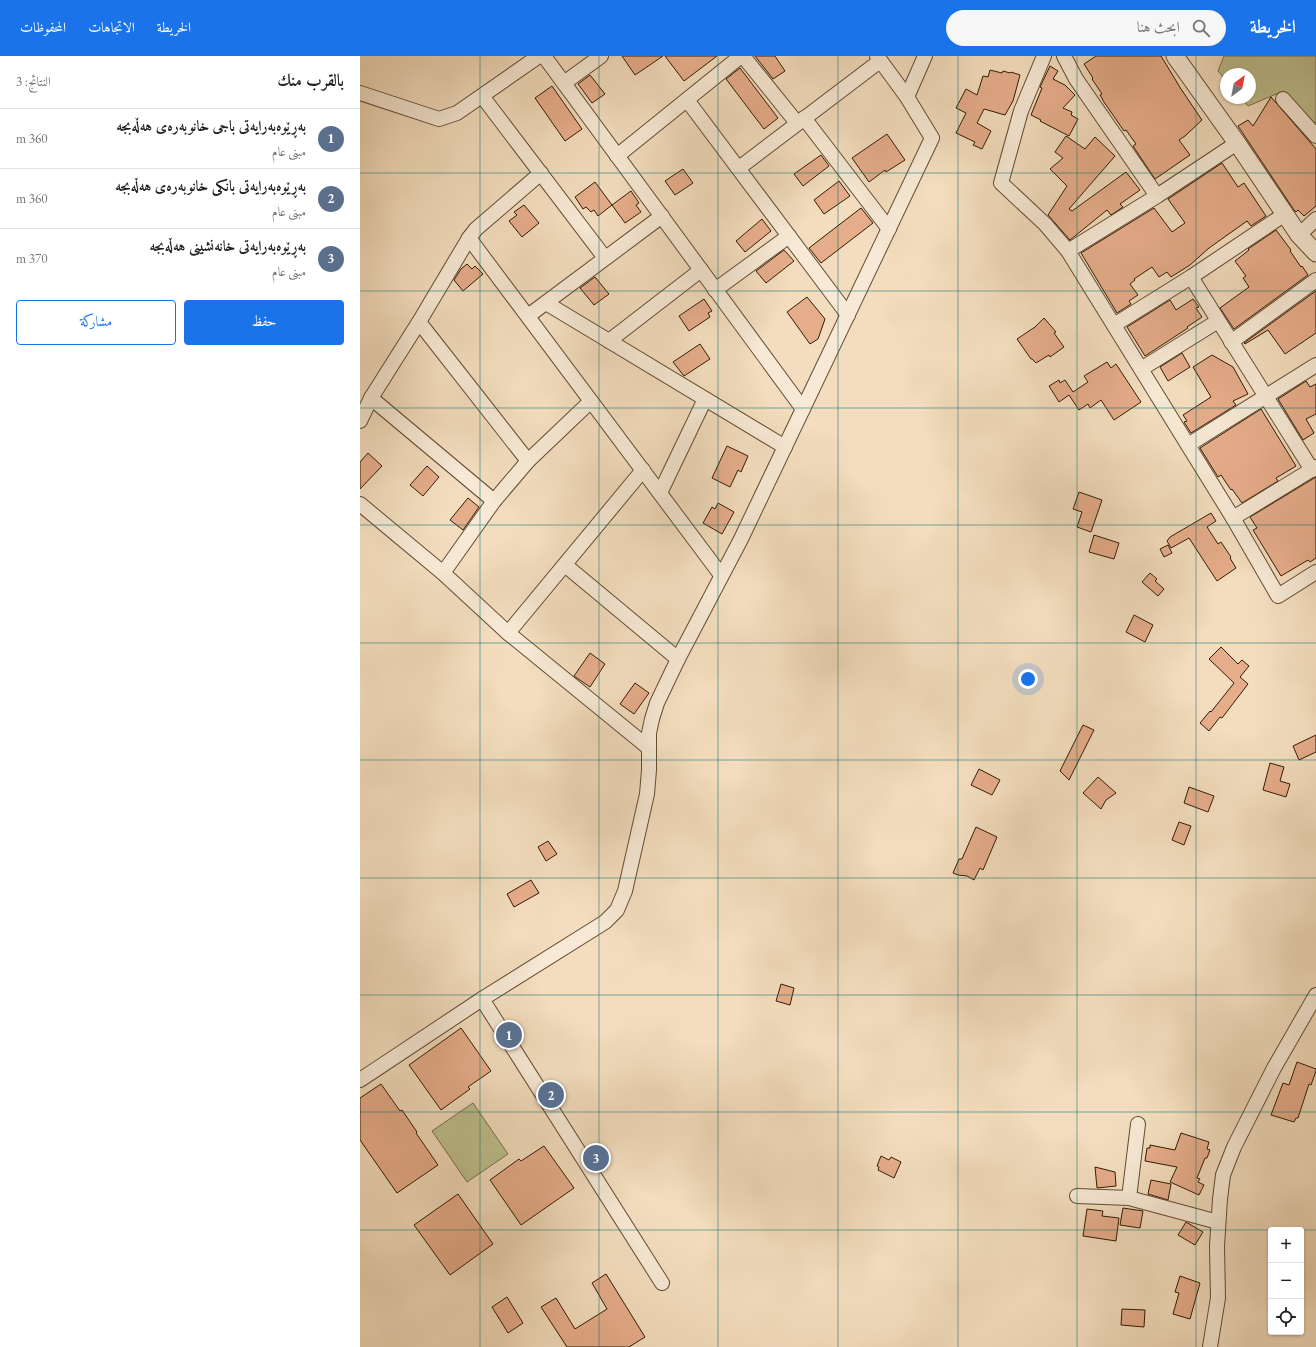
<!DOCTYPE html>
<html lang="ar">
<head>
<meta charset="utf-8">
<style>
	body { margin:0; font-family:"EB Garamond",Amiri,serif; background:#f6f6f6; color:#202124; direction:rtl }
	.controls { position:absolute; right:12px; bottom:12px; display:grid; overflow:hidden; border-radius:4px; box-shadow:0 1px 3px #0004 }
	.controls button { width:36px; height:36px; display:grid; place-items:center; padding:0; border:0; border-bottom:1px solid #e0e0e0; background:#fff; color:#202124; font:20px sans-serif }
	.compass { position:absolute; left:860px; top:12px; width:36px; height:36px; border-radius:50%; background:#fff; box-shadow:0 1px 3px #0004; rotate:32deg }
	.you { position:absolute; left:668px; top:623px; width:14px; height:14px; margin:-10px; border:3px solid #fff; border-radius:50%; background:#1a73e8; box-shadow:0 0 0 6px #1a73e833 }
	.badge { display:grid; place-items:center; width:26px; height:26px; border-radius:50%; background:#1a73e8; color:#fff; font-size:13px; font-weight:700 }
	.pin { position:absolute; translate:-50% -50%; border:2px solid #fff; box-shadow:0 1px 4px #0006 }
	.list { margin:0; padding:0; list-style:none }
	h2 { display:flex; justify-content:space-between; align-items:center; height:52px; margin:0; padding:0 16px; font-size:17px }
	h2 small { font-size:13px; font-weight:400; color:#757577 }
	.list li { display:grid; grid-template-columns:26px 1fr auto; gap:12px; align-items:center; box-sizing:border-box; height:60px; padding:0 16px; border-top:1px solid #e0e0e0 }
	.list b { display:block; font-size:15px; white-space:nowrap }
	.list p { margin:0; font-size:13px; white-space:nowrap; color:#757577 }
	.list em { font-size:13px; font-style:normal; color:#757577 }
	.actions { display:flex; gap:8px; padding:12px 16px }
	.actions a { flex:1; padding:9px 0; border:1px solid #1a73e8; border-radius:4px; text-align:center; font-size:14px; color:#1a73e8 }
	.actions .main { background:#1a73e8; color:#fff }
	.icon { flex:none; width:22px; height:22px; fill:none; stroke:currentColor; stroke-width:2; stroke-linecap:round; stroke-linejoin:round }
	.map { position:relative; flex:none; width:956px; height:1291px; overflow:hidden; direction:ltr }
	header { display:flex; align-items:center; gap:24px; box-sizing:border-box; height:56px; padding:0 20px; background:#1a73e8; color:#fff }
	header strong { font-size:19px }
	nav { display:flex; gap:22px; margin-inline-start:auto; font-size:14px }
	.search { width:280px; height:36px; background:#f6f6f6; display:flex; align-items:center; gap:10px; box-sizing:border-box; padding:0 14px; border-radius:22px; color:#757577; font-size:15px }
	main { display:flex }
	aside { flex:1; background:#fff }
	.map>svg:first-child { display:block }
	.green { fill:#bec08f; stroke:#786e4a }
	.building { fill:#e6ad8b; stroke:#331b04 }
	.lines { fill:none; stroke-linecap:round; stroke-linejoin:round }
	.minor-casing { stroke:#634c32; stroke-width:16 }
	.tertiary-casing { stroke:#634c32; stroke-width:19 }
	.minor { stroke:#f7e9d5; stroke-width:14 }
	.tertiary { stroke:#f7e9d5; stroke-width:17 }
	.grid { fill:none; stroke:#0f766e; stroke-width:1; stroke-opacity:0.55 }
</style>
</head>
<body>
<header>
<strong>الخريطة</strong>
<div class="search"><svg class="icon" aria-label="search" viewBox="0 0 24 24"><circle cx="10" cy="10" r="6"/><path d="M15 15l6 6"/></svg>ابحث هنا</div>
<nav><a>الخريطة</a><a>الاتجاهات</a><a>المحفوظات</a></nav>
</header>
<main>
<div class="map">
<svg width="956" height="1291" viewBox="0 0 956 1291">
	<rect width="100%" height="100%" fill="#f3ddbe"/>
	<filter id="stains"><feTurbulence type="fractalNoise" baseFrequency=".005" numOctaves="4"/><feColorMatrix values="0 0 0 0 .2 0 0 0 0 .09 0 0 0 0 .02 0 0 0 .5 -.17"/></filter>
	<radialGradient id="worn" r=".72"><stop offset=".6" stop-color="#630" stop-opacity="0"/><stop offset="1" stop-color="#630" stop-opacity=".3"/></radialGradient>
	<!-- green -->
	<g class="green">
		<polygon points="864,0 956,0 956,66 954,67 921,36 888,50 881,42 890,42 890,18 866,18 866,24 858,15"/>
		<polygon points="113,1047 148,1098 107,1126 72,1075"/>
	</g>
	<!-- building -->
	<g class="building">
		<polygon points="262,0 303,0 275,19"/>
		<polygon points="305,0 357,0 324,25"/>
		<polygon points="395,0 415,0 425,15 413,23"/>
		<polygon points="736,0 801,0 821,33 842,64 825,80 819,84 830,99 795,123 773,90 776,88 766,74 764,75 744,46 740,39 742,38 732,23 733,22 724,8"/>
		<polygon points="690,10 698,15 693,23 705,29 715,39 703,52 712,56 711,59 718,63 709,80 680,65 681,64 671,59 682,32 680,31"/>
		<polygon points="380,12 418,62 404,73 366,23"/>
		<polygon points="630,14 642,17 643,15 650,17 651,16 660,19 653,45 645,59 624,53 617,67 631,75 622,93 613,89 615,86 596,77 606,57 596,52 606,33 617,39 623,20 628,21"/>
		<polygon points="230,19 245,38 232,47 218,28"/>
		<polygon points="192,30 222,73 205,85 175,42"/>
		<polygon points="911,41 956,93 956,150 944,160 938,154 936,156 934,154 878,70 888,64 893,70"/>
		<polygon points="527,78 545,104 526,116 525,114 509,126 492,102"/>
		<polygon points="706,80 725,93 735,81 755,100 709,153 712,155 766,116 780,134 760,148 763,151 751,159 747,154 710,184 688,159 707,130 690,113 703,102 695,96"/>
		<polygon points="461,99 469,110 443,130 434,118"/>
		<polygon points="862,107 878,131 884,127 906,160 891,170 887,165 849,192 830,209 811,221 807,216 799,221 792,211 774,223 775,224 770,228 778,239 769,245 771,248 757,257 721,197 794,152 812,176 825,167 808,143"/>
		<polygon points="323,113 333,127 315,139 305,125"/>
		<polygon points="479,125 490,140 464,158 454,144"/>
		<polygon points="235,126 252,149 238,160 234,154 231,156 226,151 223,153 215,141"/>
		<polygon points="271,135 279,147 276,149 281,156 265,167 252,149"/>
		<polygon points="164,149 179,167 162,181 149,165 157,159 154,156"/>
		<polygon points="501,152 513,167 461,207 449,192"/>
		<polygon points="402,163 411,175 385,196 376,185"/>
		<polygon points="916,174 931,194 930,195 941,211 942,210 948,219 874,273 860,252 889,231 883,222 886,220 875,205 889,194 888,193"/>
		<polygon points="424,194 434,205 406,227 396,215"/>
		<polygon points="107,208 112,213 115,210 123,218 103,235 94,224 101,213"/>
		<polygon points="235,221 249,238 234,249 220,232"/>
		<polygon points="956,235 956,277 925,298 908,274 885,288 884,287"/>
		<polygon points="447,241 465,263 458,283 450,288 427,256"/>
		<polygon points="344,243 352,255 348,257 350,261 329,275 319,260"/>
		<polygon points="833,243 839,251 836,252 842,261 827,271 828,272 785,300 767,271 810,244 816,254"/>
		<polygon points="684,262 696,276 694,277 704,291 690,301 689,299 676,307 672,303 671,303 657,283 675,271"/>
		<polygon points="340,288 350,303 324,320 313,306"/>
		<polygon points="822,297 830,311 808,325 800,311"/>
		<polygon points="852,299 873,311 888,338 873,345 876,349 831,377 824,366 827,365 823,359 851,341 833,311"/>
		<polygon points="747,306 751,312 756,308 781,346 754,364 741,344 730,352 728,348 719,354 709,339 699,346 689,330 699,324 700,327 705,324 713,336 728,326 724,320"/>
		<polygon points="946,325 950,331 956,328 956,358 946,363 954,377 943,384 918,343"/>
		<polygon points="901,353 936,410 916,422 918,425 882,447 872,433 871,434 861,419 858,421 840,392"/>
		<polygon points="367,390 388,400 381,416 378,414 370,431 352,422"/>
		<polygon points="8,397 22,410 0,433 0,406"/>
		<polygon points="67,410 79,421 63,440 50,429"/>
		<polygon points="956,421 956,502 950,506 948,504 921,520 893,474 897,472 890,461"/>
		<polygon points="719,436 742,444 731,476 717,471 722,456 713,453"/>
		<polygon points="108,442 119,451 103,474 90,464"/>
		<polygon points="358,447 374,456 362,478 343,467 352,451 355,453"/>
		<polygon points="851,457 856,465 847,471 858,488 861,486 871,501 870,502 876,512 857,525 829,482 811,492 807,485 810,481"/>
		<polygon points="734,479 759,487 754,503 729,496"/>
		<polygon points="808,489 812,497 804,501 800,493"/>
		<polygon points="790,517 797,523 795,525 804,533 798,540 782,526"/>
		<polygon points="774,559 793,569 785,586 766,576"/>
		<polygon points="861,591 878,608 882,604 889,610 880,621 888,628 862,662 860,661 849,675 840,667 850,655 851,656 874,627 849,603"/>
		<polygon points="230,597 245,608 230,631 214,620"/>
		<polygon points="275,627 289,637 274,658 260,648"/>
		<polygon points="723,669 734,674 709,724 700,715"/>
		<polygon points="956,679 956,696 939,704 933,690"/>
		<polygon points="910,707 924,711 920,725 930,728 926,741 903,734"/>
		<polygon points="619,713 640,724 632,739 611,729"/>
		<polygon points="738,721 756,737 746,744 741,753 723,737"/>
		<polygon points="829,731 854,740 848,756 824,747"/>
		<polygon points="819,766 831,770 824,789 812,784"/>
		<polygon points="616,771 637,781 623,814 620,812 614,824 607,820 598,819 593,817 599,803 602,803"/>
		<polygon points="188,785 197,798 186,805 178,791"/>
		<polygon points="171,824 179,837 154,851 147,838"/>
		<polygon points="421,928 434,932 430,949 416,945"/>
		<polygon points="101,972 131,1015 108,1031 110,1033 81,1054 49,1009"/>
		<polygon points="937,1006 956,1013 956,1015 951,1029 949,1028 938,1062 936,1062 934,1066 911,1059 923,1027 929,1029"/>
		<polygon points="21,1028 40,1055 42,1054 57,1076 56,1077 78,1109 37,1137 0,1084 0,1042"/>
		<polygon points="821,1077 849,1086 847,1093 850,1094 847,1102 845,1102 837,1122 840,1123 838,1126 844,1129 839,1139 810,1126 817,1111 785,1105 787,1092 790,1092 790,1089 815,1094"/>
		<polygon points="184,1090 214,1132 161,1169 130,1124 159,1103 161,1105"/>
		<polygon points="521,1100 529,1104 531,1101 541,1106 534,1122 518,1114 519,1111 517,1110"/>
		<polygon points="735,1111 755,1116 756,1130 737,1132"/>
		<polygon points="791,1124 811,1128 808,1144 788,1138"/>
		<polygon points="98,1138 133,1188 90,1219 54,1169"/>
		<polygon points="763,1152 783,1155 780,1172 760,1169"/>
		<polygon points="727,1153 743,1155 742,1160 759,1162 756,1185 723,1180"/>
		<polygon points="826,1166 843,1176 835,1189 818,1179"/>
		<polygon points="246,1218 285,1281 269,1291 207,1291 181,1251 196,1242 215,1273 247,1253 232,1227"/>
		<polygon points="820,1220 840,1227 830,1263 813,1258 819,1237 815,1236"/>
		<polygon points="147,1241 163,1267 148,1277 132,1251"/>
		<polygon points="762,1253 785,1254 784,1271 761,1269"/>
	</g>
	<g class="lines">
		<defs>
			<g id="minor">
				<polyline points="184,0 443,353"/>
				<polyline points="383,0 437,67"/>
				<polyline points="684,0 661,55 641,127 685,168 708,195 873,462 918,540 956,516"/>
				<polyline points="704,0 716,23 797,140"/>
				<polyline points="204,27 241,0"/>
				<polyline points="0,37 79,63 97,57 179,0"/>
				<polyline points="122,40 245,202"/>
				<polyline points="547,41 565,0"/>
				<polyline points="923,43 956,80"/>
				<polyline points="327,44 488,259"/>
				<polyline points="444,62 529,173"/>
				<polyline points="257,100 381,0"/>
				<polyline points="379,112 520,5"/>
				<polyline points="939,179 956,163"/>
				<polyline points="109,182 361,519"/>
				<polyline points="708,195 797,140 877,87"/>
				<polyline points="831,221 952,414"/>
				<polyline points="355,234 429,180"/>
				<polyline points="186,247 425,391"/>
				<polyline points="168,260 302,160"/>
				<polyline points="59,266 168,405"/>
				<polyline points="754,269 831,221 925,158"/>
				<polyline points="249,285 341,214"/>
				<polyline points="871,286 956,224"/>
				<polyline points="781,313 858,265"/>
				<polyline points="11,342 134,445"/>
				<polyline points="0,365 11,342 59,266 109,182 116,173 181,117"/>
				<polyline points="828,389 956,309"/>
				<polyline points="300,437 345,343"/>
				<polyline points="0,448 83,517 148,577 289,692"/>
				<polyline points="873,462 956,411"/>
				<polyline points="205,509 318,603"/>
				<polyline points="83,517 134,445 168,405 231,345"/>
				<polyline points="148,577 283,414"/>
				<polyline points="122,943 302,1227"/>
				<polyline points="0,1024 122,943 245,866 257,854 265,835 287,738 289,714 289,677 292,663 297,647 318,603 381,483 572,82 547,41 517,0"/>
				<polyline points="717,1140 769,1142 858,1166"/>
				<polyline points="769,1142 778,1068"/>
				<polyline points="850,1291 858,1242 857,1190 860,1143 863,1119 874,1091 914,1012 956,939"/>
			</g>
			<polyline id="tertiary" points="815,0 877,87 939,179 956,197"/>
		</defs>
		<!-- minor casing -->
		<use href="#minor" class="minor-casing"/>
		<!-- tertiary casing -->
		<use href="#tertiary" class="tertiary-casing"/>
		<!-- minor -->
		<use href="#minor" class="minor"/>
		<!-- tertiary -->
		<use href="#tertiary" class="tertiary"/>
	</g>
	<!-- grid -->
	<path class="grid" d="M120,0V1291M239,0V1291M358,0V1291M478,0V1291M598,0V1291M717,0V1291M836,0V1291M0,117H956M0,235H956M0,352H956M0,469H956M0,587H956M0,704H956M0,822H956M0,939H956M0,1056H956M0,1174H956"/>
	<rect width="100%" height="100%" filter="url(#stains)"/>
	<rect width="100%" height="100%" fill="url(#worn)"/>
</svg>
<div class="controls">
<button>+</button>
<button>−</button>
<button><svg class="icon" aria-label="locate" viewBox="0 0 24 24"><circle cx="12" cy="12" r="6"/><path d="M12 2v4M12 18v4M2 12h4M18 12h4"/></svg></button>
</div>
<svg class="compass" viewBox="-18 -18 36 36"><path d="M0-13l5 13h-10z" fill="#e53935"/><path d="M0 13l5-13h-10z" fill="#757577"/></svg>
<div class="you"></div>
<div class="pin badge" style="left:149px;top:979px;background:#5c6f8a">1</div>
<div class="pin badge" style="left:191px;top:1039px;background:#5c6f8a">2</div>
<div class="pin badge" style="left:236px;top:1102px;background:#5c6f8a">3</div>
</div>
<aside>
<h2>بالقرب منك<small>النتائج: 3</small></h2>
<ul class="list">
<li><span class="badge" style="background:#5c6f8a">1</span><div><b>بەڕێوەبەرایەتی باجی خانوبەرەی هەڵەبجە</b><p>مبنى عام</p></div><em>360 m</em></li>
<li><span class="badge" style="background:#5c6f8a">2</span><div><b>بەڕێوەبەرایەتی بانکی خانوبەرەی هەڵەبجە</b><p>مبنى عام</p></div><em>360 m</em></li>
<li><span class="badge" style="background:#5c6f8a">3</span><div><b>بەڕێوەبەرایەتی خانەنشینی هەڵەبجە</b><p>مبنى عام</p></div><em>370 m</em></li>
</ul>
<div class="actions"><a class="main">حفظ</a><a>مشاركة</a></div>
</aside>
</main>
</body>
</html>
